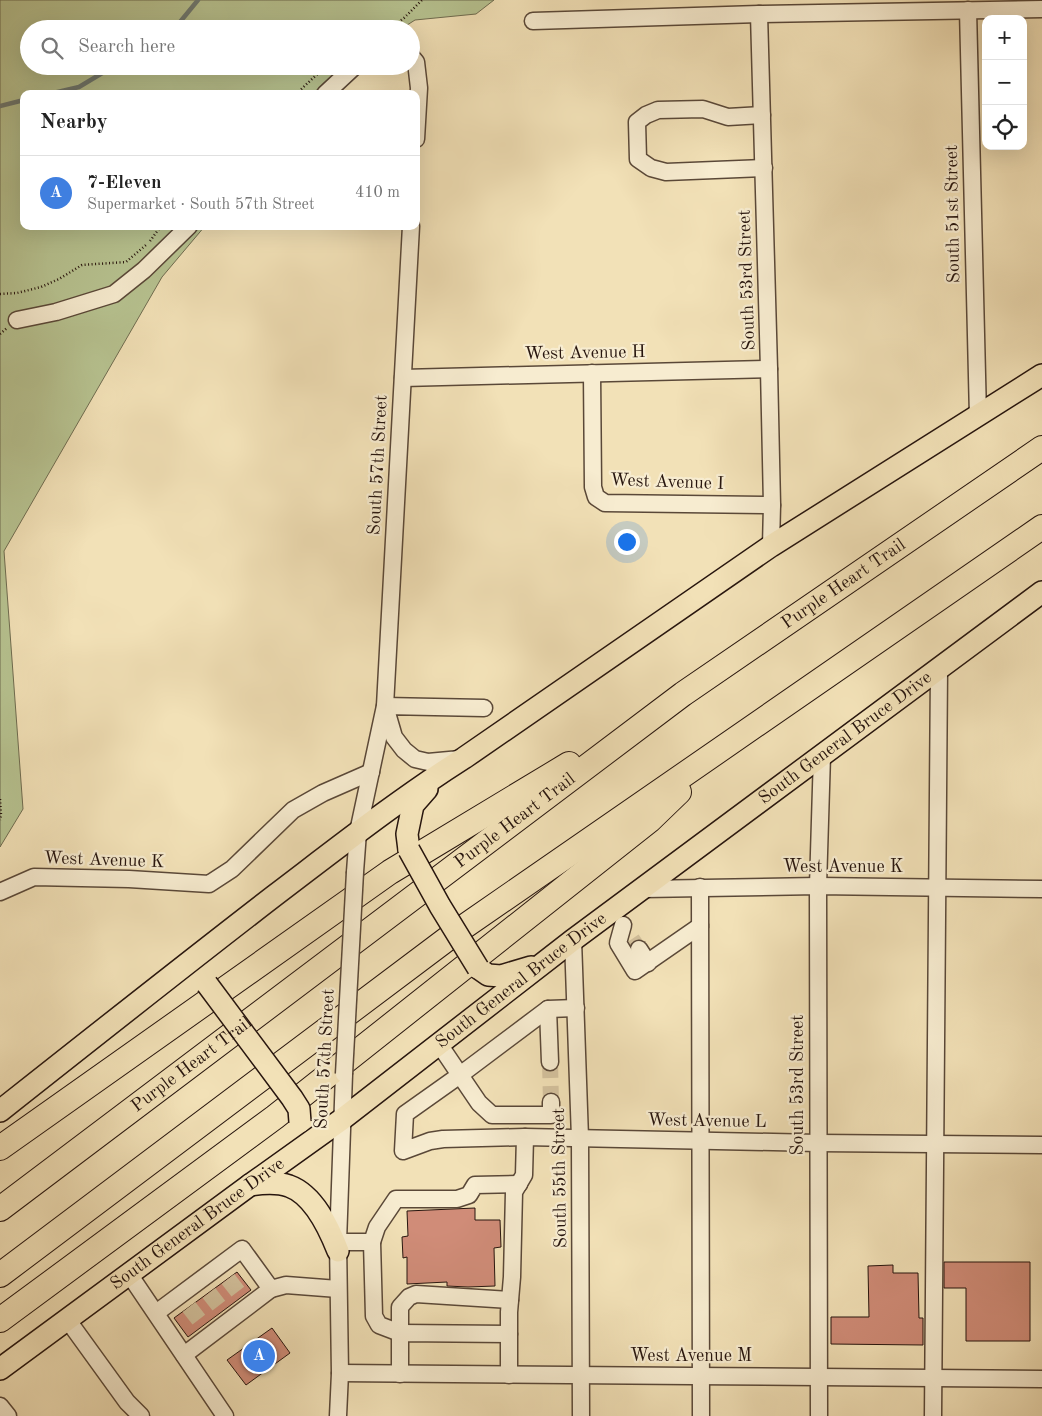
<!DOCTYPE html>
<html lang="en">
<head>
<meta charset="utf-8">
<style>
	body { margin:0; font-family:"Old Standard TT",serif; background:#f6f6f6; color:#222 }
	.controls { position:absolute; right:15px; top:15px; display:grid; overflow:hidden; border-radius:10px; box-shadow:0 5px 20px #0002 }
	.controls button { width:45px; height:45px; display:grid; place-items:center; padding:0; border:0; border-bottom:1px solid #e0e0e0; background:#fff; color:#222; font:25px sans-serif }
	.you { position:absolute; left:626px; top:541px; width:18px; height:18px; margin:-12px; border:4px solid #fff; border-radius:50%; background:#1a73e8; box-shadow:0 0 0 8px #1a73e833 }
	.badge { display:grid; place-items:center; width:32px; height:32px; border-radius:50%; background:#ea580c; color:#fff; font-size:16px; font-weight:700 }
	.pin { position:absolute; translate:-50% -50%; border:2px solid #fff; box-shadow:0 1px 5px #0006 }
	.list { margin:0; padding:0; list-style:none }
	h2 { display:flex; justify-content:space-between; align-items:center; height:65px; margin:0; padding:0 20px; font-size:21px }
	h2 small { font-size:16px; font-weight:400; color:#767676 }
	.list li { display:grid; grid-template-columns:32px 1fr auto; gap:15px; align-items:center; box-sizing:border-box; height:75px; padding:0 20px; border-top:1px solid #e0e0e0 }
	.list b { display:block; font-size:19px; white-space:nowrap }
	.list p { margin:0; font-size:16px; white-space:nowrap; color:#767676 }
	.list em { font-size:16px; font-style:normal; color:#767676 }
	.icon { flex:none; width:28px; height:28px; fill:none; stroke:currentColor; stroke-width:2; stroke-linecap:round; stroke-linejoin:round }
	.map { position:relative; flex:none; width:1042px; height:1416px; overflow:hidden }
	.search { position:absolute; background:#fff; box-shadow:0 5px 20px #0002; left:20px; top:20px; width:400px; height:55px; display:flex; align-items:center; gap:12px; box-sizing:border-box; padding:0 18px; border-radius:28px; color:#767676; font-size:19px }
	.panel { position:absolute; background:#fff; box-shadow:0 5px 20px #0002; left:20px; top:90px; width:400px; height:140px; border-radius:10px }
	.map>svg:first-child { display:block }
	.green { fill:#b7c391; stroke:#6f6c50 }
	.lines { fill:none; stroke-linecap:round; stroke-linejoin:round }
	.stream { stroke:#6d7972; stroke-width:4.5 }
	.building { fill:#d08c78; stroke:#27150e }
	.minor-tunnel { stroke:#d4c29e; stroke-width:16; stroke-dasharray:16 8; stroke-linecap:butt }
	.minor-casing { stroke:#5a4838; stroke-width:19 }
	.major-casing { stroke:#27150e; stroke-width:24 }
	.highway-casing { stroke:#27150e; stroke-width:26 }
	.path { stroke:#27150e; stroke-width:2.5; stroke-dasharray:1 2.5; stroke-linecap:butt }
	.minor { stroke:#f7ecd0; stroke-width:16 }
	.major { stroke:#f2e1b7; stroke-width:21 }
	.highway { stroke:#f2e1b7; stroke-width:24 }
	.minor-bridge-casing { stroke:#5a4838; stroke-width:19; stroke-linecap:butt }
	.major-bridge-casing { stroke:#27150e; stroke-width:24; stroke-linecap:butt }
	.minor-bridge { stroke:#f7ecd0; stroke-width:16 }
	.major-bridge { stroke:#f2e1b7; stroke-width:21 }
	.labels { text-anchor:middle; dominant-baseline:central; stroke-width:4.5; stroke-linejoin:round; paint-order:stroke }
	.street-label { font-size:18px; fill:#27150e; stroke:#f7ecd0 }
</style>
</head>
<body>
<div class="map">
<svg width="1042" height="1416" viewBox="0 0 1042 1416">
	<rect width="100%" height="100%" fill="#f2e1b7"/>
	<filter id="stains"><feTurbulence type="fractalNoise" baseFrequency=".004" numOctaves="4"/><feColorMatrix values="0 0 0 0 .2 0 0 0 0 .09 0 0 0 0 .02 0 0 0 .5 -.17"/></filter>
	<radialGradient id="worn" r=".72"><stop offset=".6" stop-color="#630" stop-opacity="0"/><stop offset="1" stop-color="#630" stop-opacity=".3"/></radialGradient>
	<!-- green -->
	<polygon class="green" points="0,0 494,0 476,14 415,20 401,29 29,29 29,66 355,66 325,94 24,94 24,226 205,226 162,277 4,551 23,809 0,847"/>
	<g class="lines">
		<!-- stream -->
		<g class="stream">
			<polyline points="170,29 180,22 198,0"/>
			<polyline points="49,94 79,87 114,66"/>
			<polyline points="0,106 24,100"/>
		</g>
	</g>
	<!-- building -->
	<g class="building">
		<polygon points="475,1208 475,1220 500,1220 501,1247 494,1248 495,1286 468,1287 447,1286 447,1282 407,1284 407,1257 403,1258 402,1237 408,1236 407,1211"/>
		<polygon points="944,1262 1030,1262 1030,1341 966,1341 966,1288 944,1288"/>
		<polygon points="893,1265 893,1273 918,1273 919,1318 923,1318 923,1345 831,1344 831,1317 869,1317 868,1266"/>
		<polygon points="237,1272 251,1290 188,1337 174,1318"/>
		<polygon points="272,1328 290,1353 246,1385 227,1360"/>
	</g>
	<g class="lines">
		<!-- minor-tunnel -->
		<g class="minor-tunnel">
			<polyline points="632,939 639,949"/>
			<polyline points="550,1062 551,1102"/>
			<polyline points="228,1279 242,1297"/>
			<polyline points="209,1293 223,1311"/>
			<polyline points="189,1307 203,1325"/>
		</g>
		<defs>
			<g id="minor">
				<polyline points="968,10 978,416"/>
				<polyline points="759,14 769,369 772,505 771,546"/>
				<polyline points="533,21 759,14 1042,9"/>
				<polyline points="411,56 416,62 419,88 416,139"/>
				<polyline points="325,94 355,66"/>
				<polyline points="762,115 728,117 703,109 658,110 646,115 637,122 638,159 651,168 666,172 764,168"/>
				<polyline points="17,320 56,312 114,294 144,270 189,226"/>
				<polyline points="592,373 593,487 596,497 605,503 772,505"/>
				<polyline points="403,378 769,369"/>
				<polyline points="460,759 428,762 415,759 404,750 394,737 385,706 484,708"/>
				<polyline points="355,872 358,832 385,706 411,226"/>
				<polyline points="700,887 701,1416"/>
				<polyline points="644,889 818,886 1042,889"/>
				<polyline points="0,892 34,877 129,879 209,884 232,869 293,810 323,793 371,772"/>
				<polyline points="623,925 618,943 635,971 700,926"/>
				<polyline points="573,940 580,1138 581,1416"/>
				<polyline points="639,949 648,963"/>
				<polyline points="548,1009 550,1062"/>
				<polyline points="439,1044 460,1075 548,1009 576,1008"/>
				<polyline points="551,1102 551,1115 492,1115 479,1103 460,1075 405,1114 403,1151 430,1141 443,1139 525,1137 818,1143 1042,1145"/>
				<polyline points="338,1242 372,1242 377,1227 396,1199 457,1199 469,1195 475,1185 519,1184"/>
				<polyline points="372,1242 374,1316 379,1325 400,1333 400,1307 409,1297 416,1294 510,1300"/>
				<polyline points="129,1274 225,1416"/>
				<polyline points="156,1313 242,1249 271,1289 286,1285 338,1289"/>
				<polyline points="67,1319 127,1402 141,1416"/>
				<polyline points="184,1355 271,1289"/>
				<path d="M340,1373C574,1376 808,1376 1042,1379"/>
				<polyline points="400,1374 400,1333 509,1334"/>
				<polyline points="509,1375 509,1312 512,1277 514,1192 524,1175 525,1137"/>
				<polyline points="0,1406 8,1416"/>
				<polyline points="338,1416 340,1373 338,1242 344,1074"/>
				<polyline points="819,1416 818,886 822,755"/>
				<polyline points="933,1416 939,669"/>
			</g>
			<g id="major">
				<polyline points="409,850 407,834 413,805 427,789"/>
				<polyline points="478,968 488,975 501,976 531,967"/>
				<path d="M0,1111C91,1039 182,967 274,896C336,849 398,800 464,758L771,546L1042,375"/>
				<path d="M250,1185C263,1183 277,1182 289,1186C314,1195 329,1228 338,1251"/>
				<path id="s1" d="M0,1369L250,1185L341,1120L573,940L1042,592"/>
			</g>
			<g id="highway">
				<polyline points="0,1148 390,872 569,764"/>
				<path id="s2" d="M0,1209L683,694L1042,448"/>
				<polyline points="0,1275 455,933 1042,527"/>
				<polyline points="0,1320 275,1117 650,820 679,792"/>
			</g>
		</defs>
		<!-- minor casing -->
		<use href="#minor" class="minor-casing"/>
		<!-- major casing -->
		<use href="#major" class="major-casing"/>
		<!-- highway casing -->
		<use href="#highway" class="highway-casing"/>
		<!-- path -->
		<g class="path">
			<polyline points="390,29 404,18 422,0"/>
			<polyline points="296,94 326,66"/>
			<polyline points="150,241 161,226"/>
			<polyline points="0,294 17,293 41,287 59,279 82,265 126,262 146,245"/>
			<polyline points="0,334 7,328"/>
			<polyline points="0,799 1,815 0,820"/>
		</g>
		<!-- minor -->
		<use href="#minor" class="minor"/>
		<!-- major -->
		<use href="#major" class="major"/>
		<!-- highway -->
		<use href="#highway" class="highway"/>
		<defs>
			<polyline id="minor-bridge" points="344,1074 355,872"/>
			<g id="major-bridge">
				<polyline points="409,850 440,906 478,968"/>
				<polyline points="207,984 292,1098 299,1109 300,1122"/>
			</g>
		</defs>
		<!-- minor-bridge casing -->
		<use href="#minor-bridge" class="minor-bridge-casing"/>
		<!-- major-bridge casing -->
		<use href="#major-bridge" class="major-bridge-casing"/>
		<!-- minor-bridge -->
		<use href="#minor-bridge" class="minor-bridge"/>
		<!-- major-bridge -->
		<use href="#major-bridge" class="major-bridge"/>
	</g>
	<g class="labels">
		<!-- street labels -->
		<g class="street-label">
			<text transform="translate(953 214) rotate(-91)">South 51st Street</text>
			<text transform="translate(747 280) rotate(-92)">South 53rd Street</text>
			<text transform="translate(585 353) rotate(-1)">West Avenue H</text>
			<text transform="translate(378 465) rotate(-87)">South 57th Street</text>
			<text transform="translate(667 482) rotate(2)">West Avenue I</text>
			<text stroke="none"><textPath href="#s2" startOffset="1050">Purple Heart Trail</textPath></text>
			<text stroke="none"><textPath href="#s1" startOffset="1055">South General Bruce Drive</textPath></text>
			<text stroke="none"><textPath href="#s2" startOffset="645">Purple Heart Trail</textPath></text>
			<text transform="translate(104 860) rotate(2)">West Avenue K</text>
			<text x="843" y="867">West Avenue K</text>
			<text stroke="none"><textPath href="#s1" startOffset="650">South General Bruce Drive</textPath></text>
			<text transform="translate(325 1059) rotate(-87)">South 57th Street</text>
			<text stroke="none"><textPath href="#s2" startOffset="240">Purple Heart Trail</textPath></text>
			<text transform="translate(798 1085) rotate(-90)">South 53rd Street</text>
			<text transform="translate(707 1121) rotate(1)">West Avenue L</text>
			<text transform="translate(560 1178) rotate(-91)">South 55th Street</text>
			<text stroke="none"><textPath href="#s1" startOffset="245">South General Bruce Drive</textPath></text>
			<text x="691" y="1356">West Avenue M</text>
		</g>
	</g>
	<rect width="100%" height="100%" filter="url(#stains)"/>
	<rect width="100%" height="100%" fill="url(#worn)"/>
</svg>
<div class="controls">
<button>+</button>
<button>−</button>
<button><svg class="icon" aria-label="locate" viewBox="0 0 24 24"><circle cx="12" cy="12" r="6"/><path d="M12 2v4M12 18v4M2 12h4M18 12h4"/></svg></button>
</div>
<div class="you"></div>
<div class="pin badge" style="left:259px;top:1356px;background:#3f7fe0">A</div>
<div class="search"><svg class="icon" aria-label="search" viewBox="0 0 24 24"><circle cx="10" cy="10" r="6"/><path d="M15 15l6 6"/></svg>Search here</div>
<section class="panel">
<h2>Nearby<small></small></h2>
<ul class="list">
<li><span class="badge" style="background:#3f7fe0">A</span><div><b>7-Eleven</b><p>Supermarket · South 57th Street</p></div><em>410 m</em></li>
</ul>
</section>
</div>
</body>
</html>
